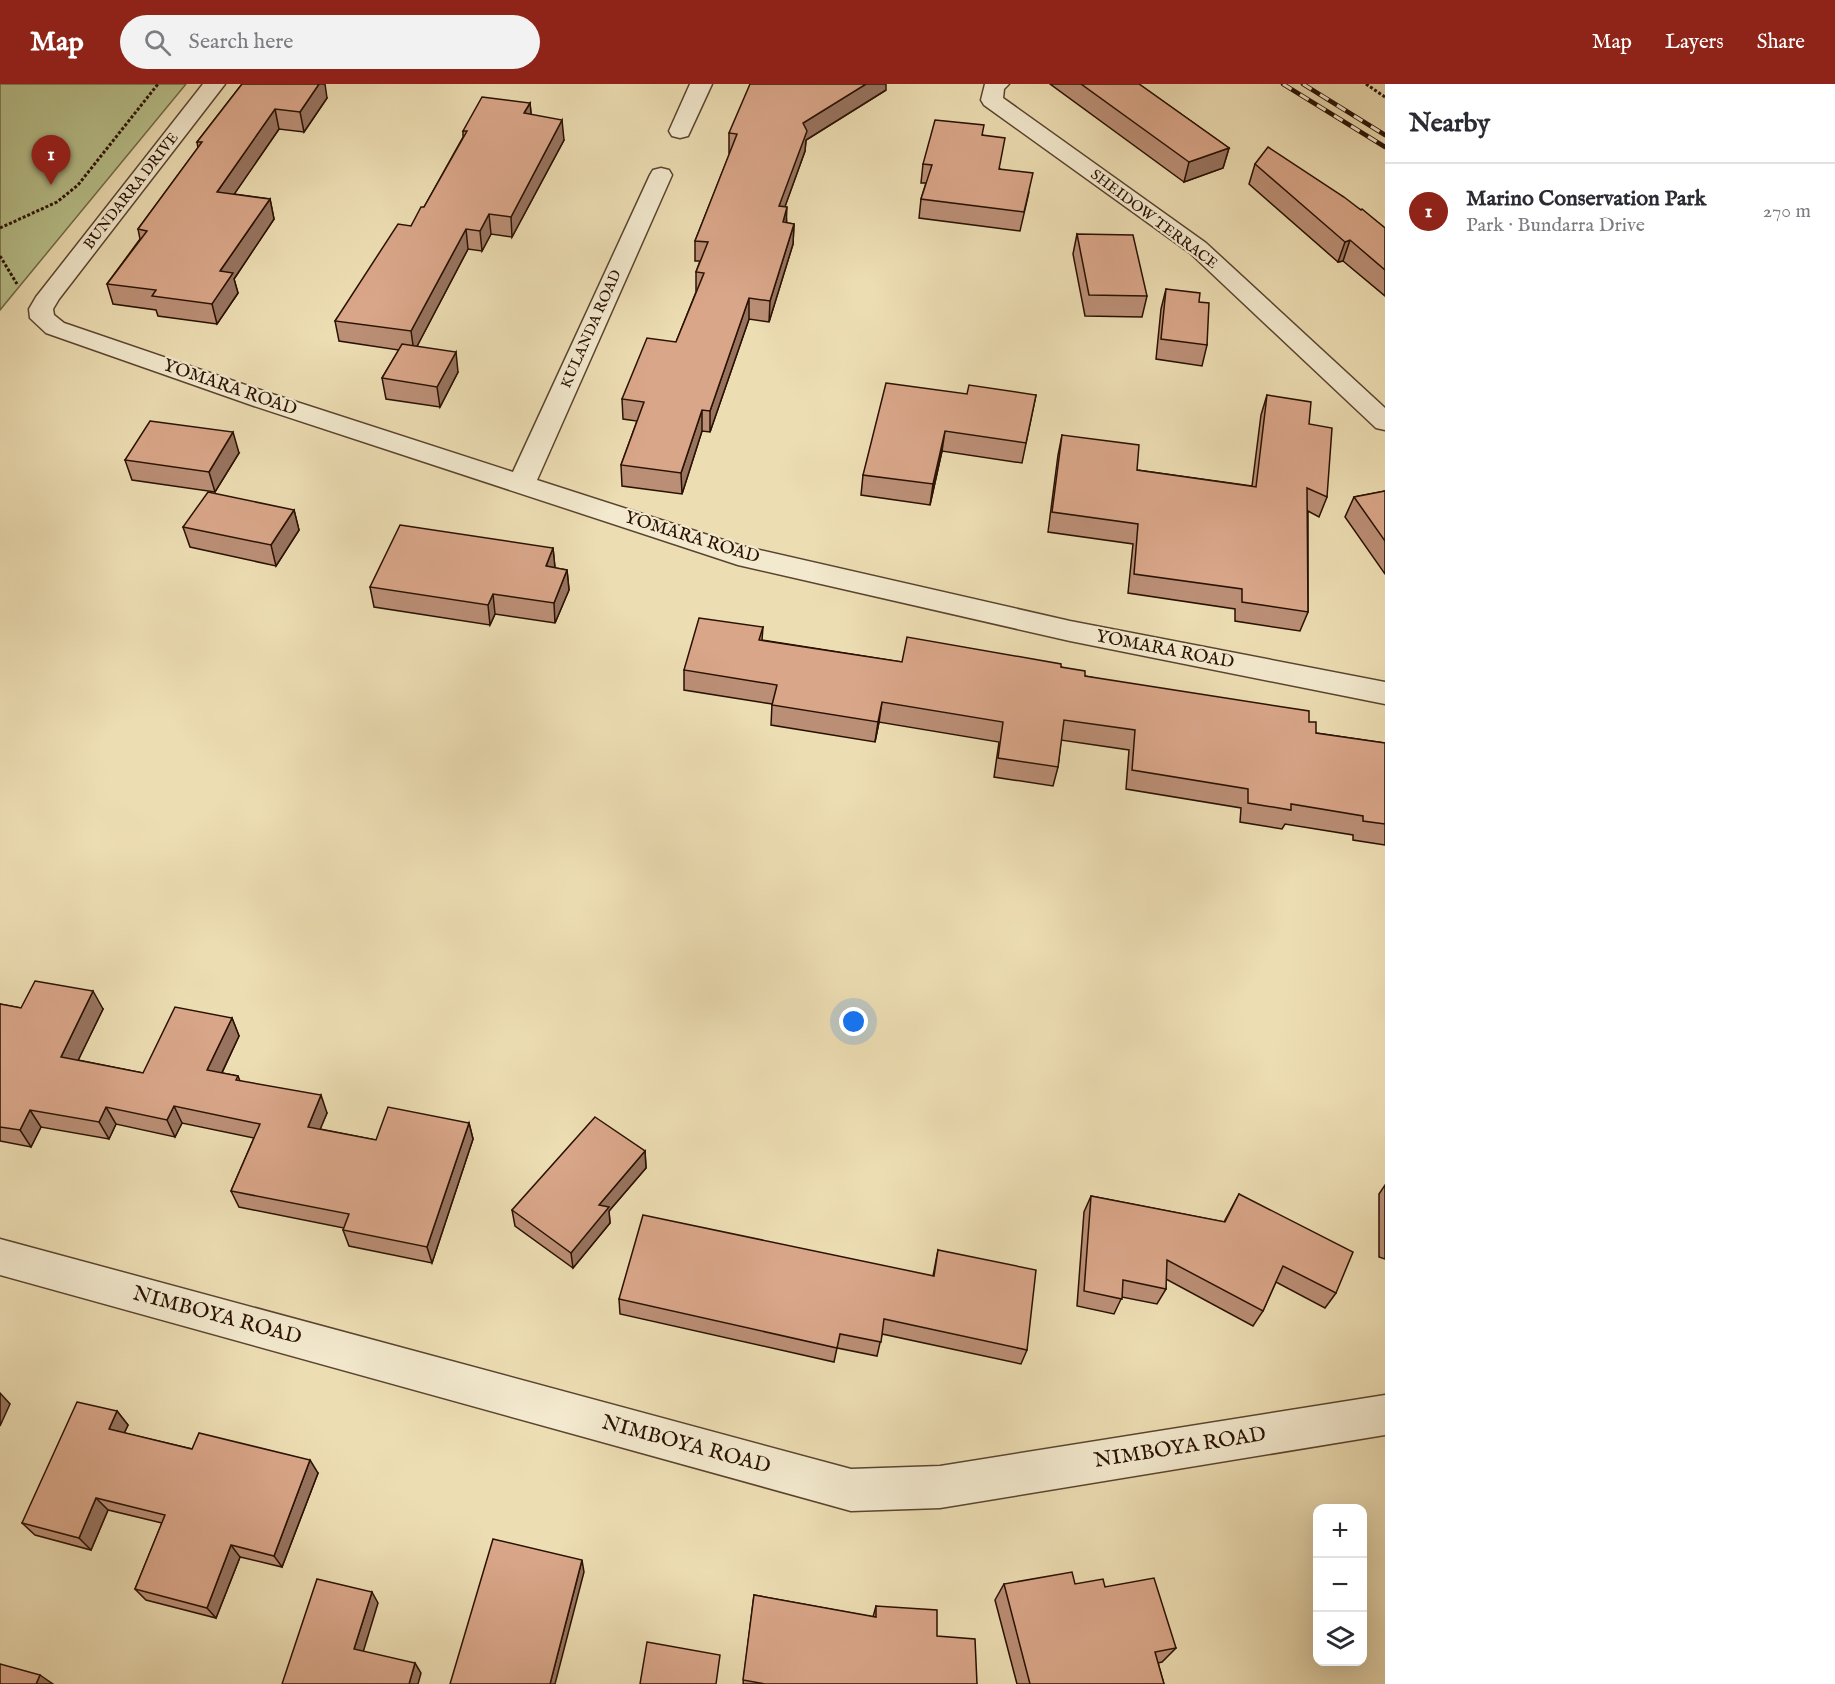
<!DOCTYPE html>
<html lang="en">
<head>
<meta charset="utf-8">
<style>
	body { margin:0; font-family:"IM FELL English",serif; background:#f2f2f3; color:#2b2b33 }
	.controls { position:absolute; right:18px; bottom:18px; display:grid; overflow:hidden; border-radius:12px; box-shadow:0 6px 24px #0002 }
	.controls button { width:54px; height:54px; display:grid; place-items:center; padding:0; border:0; border-bottom:2px solid #e1e1e2; background:#fff; color:#2b2b33; font:30px sans-serif }
	.you { position:absolute; left:854px; top:938px; width:21px; height:21px; margin:-15px; border:4px solid #fff; border-radius:50%; background:#1a73e8; box-shadow:0 0 0 9px #1a73e833 }
	.badge { display:grid; place-items:center; width:39px; height:39px; border-radius:50%; background:#8f2418; color:#fff; font-size:20px; font-weight:700 }
	.pin { position:absolute; translate:-50% -50px; filter:drop-shadow(0 2px 3px #0008) }
	.pin::after { content:''; position:absolute; top:32px; width:21px; height:18px; background:inherit; clip-path:polygon(0 0,100% 0,50% 100%) }
	.list { margin:0; padding:0; list-style:none }
	h2 { display:flex; justify-content:space-between; align-items:center; height:78px; margin:0; padding:0 24px; font-size:26px }
	h2 small { font-size:20px; font-weight:400; color:#7c7c81 }
	.list li { display:grid; grid-template-columns:39px 1fr auto; gap:18px; align-items:center; box-sizing:border-box; height:96px; padding:0 24px; border-top:2px solid #e1e1e2 }
	.list b { display:block; font-size:22px; white-space:nowrap }
	.list p { margin:0; font-size:20px; white-space:nowrap; color:#7c7c81 }
	.list em { font-size:20px; font-style:normal; color:#7c7c81 }
	.icon { flex:none; width:33px; height:33px; fill:none; stroke:currentColor; stroke-width:2; stroke-linecap:round; stroke-linejoin:round }
	.map { position:relative; flex:none; width:1385px; height:1600px; overflow:hidden }
	header { display:flex; align-items:center; gap:36px; box-sizing:border-box; height:84px; padding:0 30px; background:#8f2418; color:#fff }
	header strong { font-size:28px }
	nav { display:flex; gap:33px; margin-inline-start:auto; font-size:21px }
	.search { width:420px; height:54px; background:#f2f2f3; display:flex; align-items:center; gap:15px; box-sizing:border-box; padding:0 21px; border-radius:33px; color:#7c7c81; font-size:22px }
	main { display:flex }
	aside { flex:1; background:#fff }
	.map>svg:first-child { display:block }
	.green { fill:#b8c18c; stroke:#706947; stroke-width:1.5 }
	.lines { fill:none; stroke-linecap:round; stroke-linejoin:round }
	.minor-casing { stroke:#5a442e; stroke-width:3 }
	.path { stroke:#291102; stroke-width:3; stroke-dasharray:3 2; stroke-linecap:butt }
	.minor { fill:#f3e9ce; fill-rule:evenodd }
	.rail-casing { stroke:#291102; stroke-width:4.5 }
	.rail { stroke:#f3e9ce; stroke-width:3; stroke-dasharray:10; stroke-linecap:butt }
	.wall { fill:#bb8f76; stroke:#291102; stroke-width:1.5 }
	.shaded-wall { fill:#987460; stroke:#291102; stroke-width:1.5 }
	.building { fill:#d9a689; stroke:#291102; stroke-width:1.5 }
	.labels { text-anchor:middle; dominant-baseline:central; stroke-width:4.5; stroke-linejoin:round; paint-order:stroke }
	.far-street-label { font-size:15px; fill:#291102; stroke:#f3e9ce }
	.street-label { font-size:18px; fill:#291102; stroke:#f3e9ce }
	.near-street-label { font-size:21px; fill:#291102; stroke:#f3e9ce }
</style>
</head>
<body>
<header>
<strong>Map</strong>
<div class="search"><svg class="icon" aria-label="search" viewBox="0 0 24 24"><circle cx="10" cy="10" r="6"/><path d="M15 15l6 6"/></svg>Search here</div>
<nav><a>Map</a><a>Layers</a><a>Share</a></nav>
</header>
<main>
<div class="map">
<svg width="1385" height="1600" viewBox="0 0 1385 1600">
	<rect width="100%" height="100%" fill="#edddb3"/>
	<filter id="stains"><feTurbulence type="fractalNoise" baseFrequency=".00333" numOctaves="4"/><feColorMatrix values="0 0 0 0 .2 0 0 0 0 .09 0 0 0 0 .02 0 0 0 .5 -.17"/></filter>
	<radialGradient id="worn" r=".72"><stop offset=".6" stop-color="#630" stop-opacity="0"/><stop offset="1" stop-color="#630" stop-opacity=".3"/></radialGradient>
	<!-- green -->
	<polygon class="green" points="0,0 186,0 0,226"/>
	<g class="lines">
		<defs>
			<g id="minor">
				<polygon points="203,0 225,0 59,215 53,225 54,231 64,239 272,310 513,388 650,91 653,86 661,84 669,86 672,91 537,396 742,462 1070,537 1385,598 1385,620 1070,557 738,481 254,322 46,249 30,234 29,225 36,213"/>
				<polygon points="690,0 712,0 688,52 680,54 672,52 669,47"/>
				<polygon points="985,0 1009,0 1004,5 1003,14 1206,159 1385,324 1385,346 1376,344 1190,169 984,21 981,16"/>
				<polygon points="0,1155 851,1385 940,1382 1385,1311 1385,1351 940,1424 851,1427 0,1191"/>
			</g>
		</defs>
		<!-- minor casing -->
		<use href="#minor" class="minor-casing"/>
		<!-- path -->
		<g class="path">
			<polyline points="1366,0 1385,13"/>
			<polyline points="0,144 57,118 78,101 158,0"/>
			<polyline points="0,172 17,200"/>
		</g>
		<!-- minor -->
		<use href="#minor" class="minor"/>
		<defs>
			<g id="rail">
				<polyline points="1283,0 1385,63"/>
				<polyline points="1303,0 1385,51"/>
			</g>
		</defs>
		<!-- rail casing -->
		<use href="#rail" class="rail-casing"/>
		<!-- rail -->
		<use href="#rail" class="rail"/>
	</g>
	<!-- wall -->
	<g class="wall">
		<polygon points="242,0 327,14 304,48 279,45 234,110 270,115 274,135 234,195 238,209 217,240 158,232 156,226 113,220 107,200 140,155 138,145 198,64 197,58"/>
		<polygon points="1050,0 1139,0 1229,64 1223,84 1184,98"/>
		<polygon points="886,6 806,56 805,67 785,122 787,139 794,140 793,160 769,238 749,235 710,348 702,347 682,410 622,402 621,381 637,337 623,335 622,315 676,258 696,208 696,188 700,177 695,177 695,157 730,69 729,69 729,49"/>
		<polygon points="530,19 531,30 564,56 512,153 491,150 482,167 468,165 417,262 458,288 440,323 386,315 382,294 399,266 339,257 335,237 411,142 424,123 463,53 463,47"/>
		<polygon points="983,51 1000,85 1029,108 1020,147 919,134 921,115 926,99 921,99 923,80"/>
		<polygon points="1255,80 1361,126 1385,144 1385,212 1343,177 1338,178 1249,100"/>
		<polygon points="1077,150 1147,212 1142,233 1085,232 1073,170"/>
		<polygon points="1166,205 1199,218 1207,261 1202,282 1156,275 1161,225"/>
		<polygon points="967,310 1036,311 1022,379 942,367 930,421 861,411 863,391"/>
		<polygon points="1267,311 1309,340 1327,413 1319,433 1308,427 1308,528 1300,547 1235,537 1235,525 1128,509 1133,460 1048,448 1058,371 1062,351 1137,386 1252,402 1261,331"/>
		<polygon points="239,369 215,408 132,396 125,376"/>
		<polygon points="1385,407 1385,490 1345,433 1354,413"/>
		<polygon points="294,426 299,446 276,482 190,463 183,443"/>
		<polygon points="553,464 555,484 567,486 569,506 555,539 495,530 490,541 374,523 370,503"/>
		<polygon points="763,543 762,556 902,578 1061,583 1085,592 1309,638 1316,649 1385,659 1385,761 1353,756 1353,751 1285,740 1282,745 1240,738 1241,724 1126,705 1129,666 1061,656 1058,683 1053,702 994,693 999,658 879,638 875,658 771,641 772,620 684,606 684,586"/>
		<polygon points="0,920 21,924 103,925 78,976 143,989 232,934 239,952 222,989 238,992 240,997 327,1029 320,1045 376,1056 469,1039 473,1055 432,1179 349,1162 343,1146 344,1144 239,1123 231,1107 254,1054 182,1039 175,1053 116,1040 109,1055 41,1043 31,1063 0,1057"/>
		<polygon points="645,1067 646,1084 609,1127 610,1139 573,1184 515,1142 512,1126"/>
		<polygon points="1385,1101 1385,1175 1379,1173 1379,1110"/>
		<polygon points="1239,1110 1336,1209 1325,1224 1276,1198 1263,1227 1253,1242 1166,1195 1166,1205 1157,1220 1122,1213 1114,1230 1077,1222 1084,1128 1091,1112 1224,1138"/>
		<polygon points="938,1166 1027,1266 1021,1280 882,1250 877,1272 837,1264 834,1278 620,1230 619,1215 933,1192"/>
		<polygon points="117,1327 128,1341 124,1349 192,1365 318,1389 282,1483 240,1473 216,1534 146,1516 135,1505 162,1439 108,1426 91,1466 35,1451 22,1439"/>
		<polygon points="1004,1500 1075,1500 1105,1503 1176,1564 1162,1578 1158,1579 1164,1600 1017,1600 995,1516"/>
		<polygon points="754,1511 873,1533 876,1522 937,1552 977,1600 743,1600"/>
	</g>
	<!-- shaded-wall -->
	<g class="shaded-wall">
		<polygon points="319,0 325,0 327,14 304,48 300,28"/>
		<polygon points="866,0 886,0 886,6 806,56 805,67 778,142 779,122 803,39"/>
		<polygon points="530,19 532,39 524,29"/>
		<polygon points="275,25 279,45 222,128 217,108"/>
		<polygon points="562,36 564,56 512,153 511,133"/>
		<polygon points="1229,64 1223,84 1184,98 1189,78"/>
		<polygon points="270,115 274,135 234,195 238,209 217,240 212,220 220,187"/>
		<polygon points="787,123 786,143 783,138"/>
		<polygon points="489,130 491,150 482,167 480,147"/>
		<polygon points="794,140 793,160 769,238 770,217"/>
		<polygon points="466,145 468,165 414,268 411,247"/>
		<polygon points="1350,156 1343,177 1338,178 1345,158"/>
		<polygon points="749,214 749,235 710,348 710,327"/>
		<polygon points="456,268 458,288 440,323 437,303"/>
		<polygon points="702,326 702,347 682,410 681,389"/>
		<polygon points="945,347 942,367 930,421 933,400"/>
		<polygon points="233,348 239,369 215,408 209,388"/>
		<polygon points="294,426 299,446 276,482 271,461"/>
		<polygon points="553,464 555,484 546,482"/>
		<polygon points="567,486 569,506 555,539 554,519"/>
		<polygon points="493,510 495,530 490,541 488,521"/>
		<polygon points="882,618 879,638 875,658 878,638"/>
		<polygon points="93,907 103,925 71,991 61,973"/>
		<polygon points="232,934 239,952 215,1003 207,986"/>
		<polygon points="321,1011 327,1029 314,1060 308,1043"/>
		<polygon points="174,1022 182,1039 175,1053 167,1036"/>
		<polygon points="106,1023 116,1040 109,1055 99,1038"/>
		<polygon points="30,1026 41,1043 31,1063 20,1046"/>
		<polygon points="469,1039 473,1055 432,1179 427,1163"/>
		<polygon points="645,1067 646,1084 609,1127 610,1139 573,1184 571,1169 599,1121"/>
		<polygon points="0,1309 10,1320 0,1342"/>
		<polygon points="117,1327 128,1341 120,1358 109,1345"/>
		<polygon points="310,1376 318,1389 282,1483 274,1472"/>
		<polygon points="96,1414 108,1426 91,1466 79,1454"/>
		<polygon points="231,1461 240,1473 216,1534 207,1524"/>
		<polygon points="582,1476 584,1488 555,1600 550,1600"/>
		<polygon points="372,1508 378,1519 361,1575 354,1565"/>
		<polygon points="415,1579 421,1589 418,1600 409,1600"/>
		<polygon points="40,1591 53,1600 36,1600"/>
	</g>
	<!-- building -->
	<g class="building">
		<polygon points="242,0 319,0 300,28 275,25 217,108 270,115 220,187 233,189 212,220 152,212 156,206 107,200 147,147 138,145 202,58 197,58"/>
		<polygon points="750,0 866,0 803,39 807,47 779,122 787,123 783,138 794,140 770,217 749,214 710,327 702,326 681,389 621,381 644,318 622,315 647,254 676,258 704,189 696,188 708,158 695,157 737,50 729,49"/>
		<polygon points="1081,0 1139,0 1229,64 1189,78"/>
		<polygon points="482,13 530,19 524,29 562,36 511,133 489,130 480,147 466,145 411,247 335,237 398,140 411,142 421,123 424,123 467,47 463,47"/>
		<polygon points="935,36 984,41 982,51 1005,54 999,85 1033,89 1024,128 921,115 932,81 923,80"/>
		<polygon points="1268,63 1344,113 1361,126 1362,125 1385,144 1385,186 1350,156 1345,158 1255,80"/>
		<polygon points="1077,150 1133,151 1147,212 1089,211"/>
		<polygon points="1166,205 1200,209 1199,218 1209,219 1207,261 1161,255"/>
		<polygon points="402,260 456,268 437,303 382,294"/>
		<polygon points="886,299 967,310 969,301 1036,311 1026,359 945,347 933,400 863,391"/>
		<polygon points="1267,311 1311,318 1309,340 1332,344 1327,413 1307,404 1308,528 1242,518 1242,505 1134,490 1138,440 1052,428 1062,351 1139,361 1137,386 1256,403"/>
		<polygon points="150,337 233,348 209,388 125,376"/>
		<polygon points="1385,407 1385,457 1354,413"/>
		<polygon points="208,408 294,426 271,461 183,443"/>
		<polygon points="400,441 553,464 546,482 567,486 554,519 493,510 488,521 370,503"/>
		<polygon points="699,534 763,543 759,556 902,578 907,553 1061,580 1061,583 1085,587 1085,592 1309,627 1309,638 1316,638 1316,649 1385,659 1385,740 1363,737 1363,732 1291,720 1291,726 1248,719 1248,705 1132,686 1135,646 1064,636 1058,683 998,674 1003,638 882,618 878,638 772,621 777,601 684,586"/>
		<polygon points="35,897 93,907 61,973 143,989 175,923 232,934 207,986 238,992 236,996 321,1011 308,1043 376,1056 388,1023 469,1039 427,1163 343,1146 349,1130 231,1107 260,1040 174,1022 167,1036 106,1023 99,1038 30,1026 20,1046 0,1043 0,920 21,924"/>
		<polygon points="595,1033 645,1067 599,1121 609,1123 571,1169 512,1126"/>
		<polygon points="1239,1110 1353,1168 1336,1209 1283,1182 1263,1227 1167,1176 1166,1205 1123,1196 1122,1215 1084,1207 1091,1112 1225,1138"/>
		<polygon points="643,1131 934,1192 938,1166 1036,1186 1027,1266 884,1235 881,1258 840,1250 837,1264 619,1215"/>
		<polygon points="77,1318 117,1327 109,1345 192,1365 199,1349 310,1376 274,1472 231,1461 207,1524 135,1505 165,1431 96,1414 79,1454 22,1439"/>
		<polygon points="493,1455 582,1476 550,1600 450,1600"/>
		<polygon points="1072,1488 1075,1500 1103,1495 1105,1503 1154,1494 1176,1564 1155,1568 1164,1600 1030,1600 1004,1500"/>
		<polygon points="317,1495 372,1508 354,1565 415,1579 409,1600 282,1600"/>
		<polygon points="754,1511 876,1533 876,1522 937,1526 937,1552 975,1555 977,1600 765,1600 743,1596"/>
		<polygon points="647,1558 720,1571 716,1600 640,1600"/>
		<polygon points="0,1580 40,1591 36,1600 0,1600"/>
	</g>
	<g class="labels">
		<!-- far-street labels -->
		<g class="far-street-label">
			<text transform="translate(131 107) rotate(-52)">BUNDARRA DRIVE</text>
			<text transform="translate(1154 135) rotate(37)">SHEIDOW TERRACE</text>
			<text transform="translate(591 245) rotate(-66)">KULANDA ROAD</text>
		</g>
		<!-- street labels -->
		<g class="street-label">
			<text transform="translate(230 304) rotate(19)">YOMARA ROAD</text>
			<text transform="translate(692 454) rotate(17)">YOMARA ROAD</text>
			<text transform="translate(1165 566) rotate(11)">YOMARA ROAD</text>
		</g>
		<!-- near-street labels -->
		<g class="near-street-label">
			<text transform="translate(217 1232) rotate(15)">NIMBOYA ROAD</text>
			<text transform="translate(686 1361) rotate(15)">NIMBOYA ROAD</text>
			<text transform="translate(1180 1364) rotate(-9)">NIMBOYA ROAD</text>
		</g>
	</g>
	<rect width="100%" height="100%" filter="url(#stains)"/>
	<rect width="100%" height="100%" fill="url(#worn)"/>
</svg>
<div class="controls">
<button>+</button>
<button>−</button>
<button><svg class="icon" aria-label="layers" viewBox="0 0 24 24"><path d="M12 4l9 5-9 5-9-5zM3 14l9 5 9-5"/></svg></button>
</div>
<div class="you"></div>
<div class="pin badge" style="left:51px;top:101px">1</div>
</div>
<aside>
<h2>Nearby<small></small></h2>
<ul class="list">
<li><span class="badge">1</span><div><b>Marino Conservation Park</b><p>Park · Bundarra Drive</p></div><em>270 m</em></li>
</ul>
</aside>
</main>
</body>
</html>
